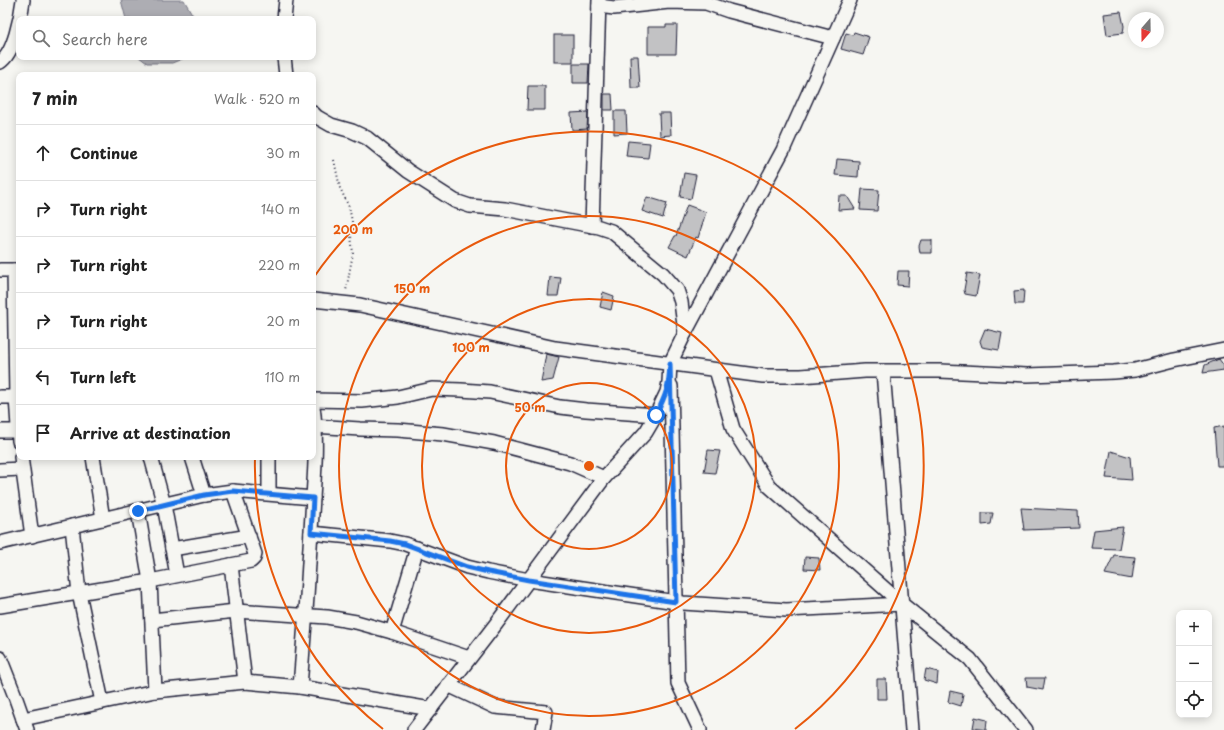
<!DOCTYPE html>
<html lang="en">
<head>
<meta charset="utf-8">
<style>
	body { margin:0; font-family:"Playpen Sans",sans-serif; background:#f2f2f2; color:#222 }
	.controls { position:absolute; right:12px; bottom:12px; display:grid; overflow:hidden; border-radius:8px; box-shadow:0 2px 10px #0003 }
	.controls button { width:36px; height:36px; display:grid; place-items:center; padding:0; border:0; border-bottom:1px solid #e0e0e0; background:#fff; color:#222; font:20px sans-serif }
	.compass { position:absolute; left:1128px; top:12px; width:36px; height:36px; border-radius:50%; background:#fff; box-shadow:0 2px 10px #0003; rotate:200deg }
	.stop { position:absolute; width:12px; height:12px; margin:-9px; border:3px solid #1a73e8; border-radius:50%; background:#fff }
	.stop.end { background:#1a73e8; border-color:#fff; box-shadow:0 1px 4px #0008 }
	.list { margin:0; padding:0; list-style:none }
	h2 { display:flex; justify-content:space-between; align-items:center; height:52px; margin:0; padding:0 16px; font-size:17px }
	h2 small { font-size:13px; font-weight:400; color:#767676 }
	.list li { display:grid; grid-template-columns:26px 1fr auto; gap:12px; align-items:center; box-sizing:border-box; height:56px; padding:0 16px; border-top:1px solid #e0e0e0 }
	.list b { display:block; font-size:15px; white-space:nowrap }
	.list em { font-size:13px; font-style:normal; color:#767676 }
	.icon { flex:none; width:22px; height:22px; fill:none; stroke:currentColor; stroke-width:2; stroke-linecap:round; stroke-linejoin:round }
	.map { position:relative; flex:none; width:1224px; height:730px; overflow:hidden }
	.search { position:absolute; background:#fff; box-shadow:0 2px 10px #0003; left:16px; top:16px; width:300px; height:44px; display:flex; align-items:center; gap:10px; box-sizing:border-box; padding:0 14px; border-radius:8px; color:#767676; font-size:15px }
	.panel { position:absolute; background:#fff; box-shadow:0 2px 10px #0003; left:16px; top:72px; width:300px; height:388px; border-radius:8px }
	.map>svg:first-child { display:block }
	.water { fill:#adadb3; stroke:#757583 }
	.building { fill:#c2c2c4; stroke:#22223b }
	.lines { fill:none; stroke-linecap:round; stroke-linejoin:round }
	.minor-casing { stroke:#22223b; stroke-width:16 }
	.path { stroke:#22223b; stroke-width:2; stroke-dasharray:1 3; stroke-linecap:butt }
	.minor { stroke:#f6f6f2; stroke-width:13 }
	.route { stroke:#1a73e8; stroke-width:5 }
	.ring { fill:none; stroke:#e8590c; stroke-width:2 }
	.centre { fill:#e8590c; stroke:#f6f6f2; stroke-width:2 }
	.ring-label { font-size:12px; text-anchor:middle; font-weight:bold; fill:#e8590c; stroke:#f6f6f2; stroke-width:3; stroke-linejoin:round; paint-order:stroke }
</style>
</head>
<body>
<div class="map">
<svg width="1224" height="730" viewBox="0 0 1224 730">
	<rect width="100%" height="100%" fill="#f6f6f2"/>
	<filter id="ink" filterUnits="userSpaceOnUse"><feTurbulence type="fractalNoise" baseFrequency=".025" numOctaves="2"/><feDisplacementMap in="SourceGraphic" scale="8" xChannelSelector="R" yChannelSelector="G"/><feConvolveMatrix kernelMatrix="1 2 1 2 8 2 1 2 1" color-interpolation-filters="sRGB"/></filter>
	<g filter="url(#ink)">
		<!-- water -->
		<g class="water">
			<polygon points="121,0 184,0 195,19 126,19"/>
			<polygon points="139,57 187,57 172,63 147,63"/>
		</g>
		<!-- building -->
		<g class="building">
			<polygon points="1121,12 1124,26 1123,33 1107,35 1104,14"/>
			<polygon points="666,25 677,25 676,54 648,54 648,27 666,27"/>
			<polygon points="854,32 869,37 863,55 841,49 846,33 853,35"/>
			<rect x="554" y="35" width="19" height="27"/>
			<polygon points="630,56 638,56 640,88 631,88"/>
			<polygon points="573,64 589,64 588,83 573,83"/>
			<polygon points="528,86 545,86 545,110 527,110"/>
			<polygon points="604,94 612,94 613,110 604,110"/>
			<polygon points="614,111 626,111 627,133 614,134"/>
			<polygon points="588,112 587,129 572,130 571,113"/>
			<polygon points="659,113 670,113 671,135 660,136"/>
			<polygon points="628,141 650,143 648,158 626,156"/>
			<polygon points="837,159 859,161 858,177 835,175"/>
			<polygon points="684,173 696,175 691,199 680,197"/>
			<polygon points="862,189 879,190 877,211 860,210"/>
			<polygon points="839,196 847,196 855,209 838,210"/>
			<polygon points="647,197 667,203 663,218 642,211"/>
			<polygon points="687,205 706,212 698,238 696,237 688,256 669,247 675,236 676,236"/>
			<polygon points="921,240 932,240 932,253 920,253 919,246"/>
			<polygon points="898,271 909,271 908,286 897,285"/>
			<polygon points="967,273 980,275 976,296 965,294 964,290"/>
			<polygon points="550,277 561,278 558,296 548,296"/>
			<polygon points="1024,290 1023,304 1015,304 1014,291"/>
			<polygon points="603,292 614,296 611,310 600,307"/>
			<polygon points="985,329 1002,333 999,350 982,347 980,341"/>
			<polygon points="546,354 559,357 553,380 541,382"/>
			<polygon points="1219,359 1224,366 1224,370 1203,373 1205,365"/>
			<polygon points="1224,426 1224,466 1217,466 1214,428"/>
			<polygon points="708,450 720,451 715,473 704,472"/>
			<polygon points="1111,451 1130,457 1132,480 1106,478"/>
			<polygon points="1021,508 1078,511 1079,528 1024,530"/>
			<polygon points="982,513 993,513 991,524 982,525"/>
			<polygon points="1123,527 1119,549 1091,548 1094,530"/>
			<polygon points="1114,555 1135,557 1132,579 1105,574"/>
			<polygon points="805,557 819,558 820,570 804,569"/>
			<polygon points="926,669 938,672 937,684 924,680"/>
			<polygon points="1026,678 1045,678 1043,690 1027,687"/>
			<polygon points="877,679 886,679 887,699 877,699"/>
			<polygon points="950,691 963,694 961,706 948,702"/>
			<polygon points="975,717 987,720 986,730 973,728"/>
		</g>
		<g class="lines">
			<defs>
				<g id="minor">
					<polyline points="599,6 614,8 669,2 706,3 729,11 833,38"/>
					<polyline points="284,19 286,0"/>
					<polyline points="284,57 286,75"/>
					<path d="M0,62C14,54 21,16 23,0"/>
					<polyline points="313,113 317,117 331,125 352,131 367,138 408,171 455,201 470,206 505,209 577,223 599,227 611,231 663,274 677,290 681,302 685,333"/>
					<polyline points="592,226 599,0"/>
					<polyline points="0,270 19,270"/>
					<polyline points="14,270 16,397 19,441"/>
					<polyline points="313,300 360,305 555,348 763,376 801,376 865,371 940,371 1027,375 1114,372 1135,370 1174,360 1224,350"/>
					<polyline points="716,370 733,429 769,486 902,604 970,659 1026,730"/>
					<polyline points="883,371 912,730"/>
					<polyline points="671,386 678,683 700,730"/>
					<polyline points="0,397 16,397"/>
					<polyline points="313,400 362,401 398,397 432,389 461,390 490,392 560,407 586,410 656,415"/>
					<polyline points="313,426 360,429 398,430 443,434 494,443 570,463 604,478"/>
					<polyline points="0,431 19,431"/>
					<polyline points="21,457 32,536"/>
					<polyline points="93,457 103,519"/>
					<polyline points="151,457 164,505 177,575"/>
					<polyline points="192,457 204,495"/>
					<polyline points="0,470 22,469"/>
					<polyline points="269,493 269,457"/>
					<polyline points="138,511 150,581 155,691"/>
					<polyline points="72,526 79,593 102,702"/>
					<polyline points="311,533 390,541 405,544 467,567 488,572 529,580 683,603 786,610 902,604"/>
					<polyline points="0,543 204,495 233,491 313,498"/>
					<polyline points="172,549 249,536"/>
					<polyline points="231,565 245,682"/>
					<polyline points="0,606 150,581 251,561 254,558 255,554 233,491"/>
					<polyline points="152,620 236,611 327,617 356,622 392,632 469,658"/>
					<polyline points="392,632 417,548"/>
					<polyline points="0,658 15,696 27,730"/>
					<polyline points="448,685 495,707 546,712 543,730"/>
					<path d="M300,687C305,629 309,571 312,514C314,478 318,442 313,407"/>
					<polyline points="23,719 155,691 245,682 300,687 431,709"/>
					<polyline points="414,730 496,624 604,478 646,432 656,415 667,392 669,382 670,364 685,333 783,150 850,0"/>
				</g>
			</defs>
			<!-- minor casing -->
			<use href="#minor" class="minor-casing"/>
			<!-- path -->
			<polyline class="path" points="334,160 340,188 349,207 352,221 351,236 353,253 346,291"/>
			<!-- minor -->
			<use href="#minor" class="minor"/>
		</g>
	</g>
	<g class="lines" filter="url(#ink)">
		<!-- route -->
		<path class="route" d="M138,511L204,495L233,491L313,498L311,533L390,541L405,544L467,567L488,572L529,580L676,602L670,364C669,387 666,395 656,415"/>
	</g>
	<!-- distance rings -->
	<g class="ring">
		<circle cx="589" cy="466" r="83"/>
		<circle cx="589" cy="466" r="167"/>
		<circle cx="589" cy="466" r="250"/>
		<path d="M383 729A334 334 0 0 1 255 457M314 277A334 334 0 1 1 795 729"/>
	</g>
	<circle cx="589" cy="466" r="6" class="centre"/>
	<g class="ring-label">
		<text x="353" y="234">200 m</text>
		<text x="412" y="293">150 m</text>
		<text x="471" y="352">100 m</text>
		<text x="530" y="412">50 m</text>
	</g>
</svg>
<div class="controls">
<button>+</button>
<button>−</button>
<button><svg class="icon" aria-label="locate" viewBox="0 0 24 24"><circle cx="12" cy="12" r="6"/><path d="M12 2v4M12 18v4M2 12h4M18 12h4"/></svg></button>
</div>
<svg class="compass" viewBox="-18 -18 36 36"><path d="M0-13l5 13h-10z" fill="#e53935"/><path d="M0 13l5-13h-10z" fill="#767676"/></svg>
<div class="stop" style="left:656px;top:415px"></div>
<div class="stop end" style="left:138px;top:511px"></div>
<div class="search"><svg class="icon" aria-label="search" viewBox="0 0 24 24"><circle cx="10" cy="10" r="6"/><path d="M15 15l6 6"/></svg>Search here</div>
<section class="panel">
<h2>7 min<small>Walk · 520 m</small></h2>
<ul class="list">
<li><svg class="icon" aria-label="ahead" viewBox="0 0 24 24"><path d="M12 20V5M6 11l6-6 6 6"/></svg><div><b>Continue</b></div><em>30 m</em></li>
<li><svg class="icon" aria-label="right" viewBox="0 0 24 24"><path d="M7 20v-9h11M14 6l5 5-5 5"/></svg><div><b>Turn right</b></div><em>140 m</em></li>
<li><svg class="icon" aria-label="right" viewBox="0 0 24 24"><path d="M7 20v-9h11M14 6l5 5-5 5"/></svg><div><b>Turn right</b></div><em>220 m</em></li>
<li><svg class="icon" aria-label="right" viewBox="0 0 24 24"><path d="M7 20v-9h11M14 6l5 5-5 5"/></svg><div><b>Turn right</b></div><em>20 m</em></li>
<li><svg class="icon" aria-label="left" viewBox="0 0 24 24"><path d="M17 20v-9H6M10 6l-5 5 5 5"/></svg><div><b>Turn left</b></div><em>110 m</em></li>
<li><svg class="icon" aria-label="arrive" viewBox="0 0 24 24"><path d="M6 21V4h12l-3 4 3 4H6"/></svg><div><b>Arrive at destination</b></div></li>
</ul>
</section>
</div>
</body>
</html>
